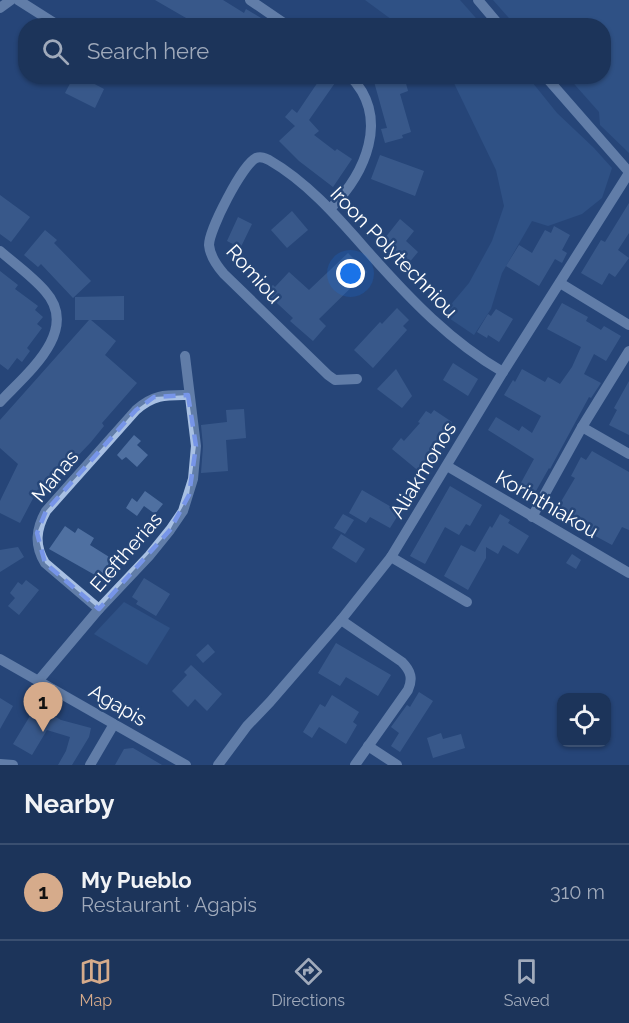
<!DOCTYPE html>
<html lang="en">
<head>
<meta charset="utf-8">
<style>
	body { margin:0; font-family:Raleway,sans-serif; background:#253c60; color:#f1f3f6 }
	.controls { position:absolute; right:18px; bottom:18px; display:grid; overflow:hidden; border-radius:12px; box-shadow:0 2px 4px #0004 }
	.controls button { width:54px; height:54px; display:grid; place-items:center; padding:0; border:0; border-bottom:2px solid #3a4f70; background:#1c345a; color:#f1f3f6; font:30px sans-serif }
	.you { position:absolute; left:351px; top:274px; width:21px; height:21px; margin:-15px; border:4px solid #fff; border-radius:50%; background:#1a73e8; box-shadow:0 0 0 9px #1a73e833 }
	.badge { display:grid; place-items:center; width:39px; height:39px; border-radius:50%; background:#d6ab8b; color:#111; font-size:20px; font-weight:700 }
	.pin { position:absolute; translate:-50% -50px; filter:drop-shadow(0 2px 3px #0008) }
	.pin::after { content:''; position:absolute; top:32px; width:21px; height:18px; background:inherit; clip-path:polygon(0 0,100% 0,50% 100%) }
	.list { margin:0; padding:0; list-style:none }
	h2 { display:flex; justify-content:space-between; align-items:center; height:78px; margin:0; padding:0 24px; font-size:26px }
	h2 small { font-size:20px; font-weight:400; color:#a0aabb }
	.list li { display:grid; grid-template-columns:39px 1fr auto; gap:18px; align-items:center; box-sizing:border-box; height:96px; padding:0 24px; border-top:2px solid #3a4f70 }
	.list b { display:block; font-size:22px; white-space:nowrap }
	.list p { margin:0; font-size:20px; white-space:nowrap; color:#a0aabb }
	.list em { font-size:20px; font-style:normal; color:#a0aabb }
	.icon { flex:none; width:33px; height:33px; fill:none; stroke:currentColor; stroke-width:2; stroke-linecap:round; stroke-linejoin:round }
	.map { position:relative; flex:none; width:629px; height:765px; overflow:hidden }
	.search { position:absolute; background:#1c345a; box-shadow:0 2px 4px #0004; left:18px; right:18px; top:18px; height:66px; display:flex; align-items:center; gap:15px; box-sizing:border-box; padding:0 21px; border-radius:24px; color:#a0aabb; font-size:22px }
	.sheet { height:174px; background:#1c345a }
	nav { display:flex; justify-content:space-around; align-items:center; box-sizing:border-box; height:84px; border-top:2px solid #3a4f70; background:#1c345a; font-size:16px; color:#a0aabb }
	nav a { display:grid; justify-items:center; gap:3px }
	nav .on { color:#d6ab8b }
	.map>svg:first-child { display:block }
	.green { fill:#3a5f95 }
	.building { fill:#4f70a1 }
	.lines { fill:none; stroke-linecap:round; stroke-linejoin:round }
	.minor { stroke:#a8c0e3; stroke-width:10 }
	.marked { fill:none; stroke:#7795e8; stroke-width:4.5; stroke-dasharray:12 8; stroke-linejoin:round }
	.labels { text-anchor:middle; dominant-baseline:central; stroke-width:5; stroke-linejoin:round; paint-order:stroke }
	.street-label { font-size:20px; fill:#fff; stroke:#264678 }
</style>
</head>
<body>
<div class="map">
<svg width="629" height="765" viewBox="0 0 629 765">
	<rect width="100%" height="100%" fill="#264678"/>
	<!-- green -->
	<g class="green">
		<polygon points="365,0 460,0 482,25 399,25"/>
		<polygon points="493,0 629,0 629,153 600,125 599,112 568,77 604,76 604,26 515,25"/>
		<polygon points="451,77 528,77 557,113 594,148 612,168 602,198 582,214 548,226 532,221 502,273 491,309 474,335 443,314 469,283 492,241 504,206 496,170"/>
		<polygon points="124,602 170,628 147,665 94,634"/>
	</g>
	<!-- building -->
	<g class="building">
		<polygon points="155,0 223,0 244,13 246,9 261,18 257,26 209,26 195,18 193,22"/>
		<polygon points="74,76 89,76 87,80 104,89 95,108 65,93"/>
		<polygon points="322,76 332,76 337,80 309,120 319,131 314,135 335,151 337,149 352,159 333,187 299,161 279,141 295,126 285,117 292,109 297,113"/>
		<polygon points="379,76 404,76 408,91 400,94 411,132 402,135 403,138 385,143 381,129 387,128 373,78"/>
		<polygon points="380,155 424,171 415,196 371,179"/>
		<polygon points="0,195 30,217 11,242 0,234"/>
		<polygon points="629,203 629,233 618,250 629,258 615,277 609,273 602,285 581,273 601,240 605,242"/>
		<polygon points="292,211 308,230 287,248 271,230"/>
		<polygon points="238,217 252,224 238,253 230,250 233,244 227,241"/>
		<polygon points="400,219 414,231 406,241 418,252 408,264 381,243"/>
		<polygon points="554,226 570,235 562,250 567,253 562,263 555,259 539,286 506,266 519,245 532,253 545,230 551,233"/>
		<polygon points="45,230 57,240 54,243 91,281 73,298 41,264 38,267 24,255"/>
		<polygon points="348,253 367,272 319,319 326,326 313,341 290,321 293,318 265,292 273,285 275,287 289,272 309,290"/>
		<polygon points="0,271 18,285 15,289 38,306 35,310 43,317 37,324 42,328 27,348 30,351 22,362 17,358 8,370 0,364"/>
		<polygon points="124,296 124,320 91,320 116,341 105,355 137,383 102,423 104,426 91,442 69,465 66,462 42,492 38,489 20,523 0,513 0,501 18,464 0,448 0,420 89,320 75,320 75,297"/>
		<polygon points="562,303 588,317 586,321 601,330 604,326 621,336 606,361 594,354 584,374 601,383 591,398 589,397 550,469 549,468 532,498 517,490 534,459 488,430 496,417 519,431 522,426 532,433 541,416 504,395 513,380 515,382 522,369 545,382 548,377 560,384 572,367 581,347 547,329"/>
		<polygon points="397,308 409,320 403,326 407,330 373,368 354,350 380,322 382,324"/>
		<polygon points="496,309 513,319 499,342 488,335 487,338 477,332 488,314 491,316"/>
		<polygon points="453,363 478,379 468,396 443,380"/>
		<polygon points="396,369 412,396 402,408 377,389"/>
		<polygon points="629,381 629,435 609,425 617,410 614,408"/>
		<polygon points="244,409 246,438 226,440 228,471 201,473 203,446 201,425 227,422 226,410"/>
		<polygon points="434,410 452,422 437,447 441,450 421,473 392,449 401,438 404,441 420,423 418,422 426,411 431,414"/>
		<polygon points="134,435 141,441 137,445 148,455 137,467 126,457 122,460 117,455"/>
		<polygon points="592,451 629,472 629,530 622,527 612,545 588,532 589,529 556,510 575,478 571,476 581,457 586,460"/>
		<polygon points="450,486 482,505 470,526 466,524 459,535 445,527 425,564 410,556"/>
		<polygon points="362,490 400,512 390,528 370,517 366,523 349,513"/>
		<polygon points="145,491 163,504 155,514 144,506 137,516 126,508 132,498 137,502"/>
		<polygon points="343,514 354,520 345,534 334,528"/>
		<polygon points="500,514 510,520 508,523 529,536 518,554 503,545 498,554 486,547 486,558 468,590 444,576 461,545 475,552 490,526 492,528"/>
		<polygon points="65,526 75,533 78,528 94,538 90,545 114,560 102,579 49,549"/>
		<polygon points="341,534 365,549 356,563 332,548"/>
		<polygon points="18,547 24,557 0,572 0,550"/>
		<polygon points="572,554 581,560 576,569 566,563"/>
		<polygon points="144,578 170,594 156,616 136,604 138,601 132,597"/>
		<polygon points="26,580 39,590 19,615 8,606 15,598 10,593 18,582 22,585"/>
		<polygon points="336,643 391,675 378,696 346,677 340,686 318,673"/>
		<polygon points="208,644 215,652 203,663 196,655"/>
		<polygon points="191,665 222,694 207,711 195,699 188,707 172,691 187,675 184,672"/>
		<polygon points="419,692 433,701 400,752 391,746 399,733 391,727 407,705 410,707"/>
		<polygon points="41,693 50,699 44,708 35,702"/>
		<polygon points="332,695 359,712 353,722 357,725 346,744 319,727 312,738 303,732 320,704 325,707"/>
		<polygon points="0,698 13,706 0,729"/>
		<polygon points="36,706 61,720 91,728 89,737 72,765 58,765 66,751 70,737 47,730 32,755 13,744"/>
		<polygon points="441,733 443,739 461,734 465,748 433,758 427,738"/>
		<polygon points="133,748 162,765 115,765 124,749"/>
	</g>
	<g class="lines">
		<!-- minor -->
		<g class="minor">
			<polyline points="18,0 59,26"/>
			<polyline points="250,0 288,26"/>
			<polyline points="478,0 500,26"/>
			<polyline points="0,8 11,0"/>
			<polyline points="545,76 629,172"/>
			<path d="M330,209C365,174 391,118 350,76"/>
			<path d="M0,251C15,264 32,276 45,291C81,331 26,374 0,402"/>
			<polyline points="560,283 629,325"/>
			<path d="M357,379L335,380L328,375L224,274C217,266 210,256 209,245C209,230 242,165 256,158C261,156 265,158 269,160C309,183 340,220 370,254C410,299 451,342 503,372"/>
			<polyline points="582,427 629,454"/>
			<polyline points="447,466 629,573"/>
			<polyline points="532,517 582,427 629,351"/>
			<polyline points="391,557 467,602"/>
			<path d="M99,609L45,563C34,545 36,529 46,511L136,410C154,394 166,395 188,395"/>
			<path d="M341,620L402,662C411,671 413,679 408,690L355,765"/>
			<polyline points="0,659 186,765"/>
			<polyline points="39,680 99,609 149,556 170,530 183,511 193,479 196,446 185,356"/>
			<polyline points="368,746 397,765"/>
			<polyline points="0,764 13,765"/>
			<polyline points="90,765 114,724"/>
			<polyline points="218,765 247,726 270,702 341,620 391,557 503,372 629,173"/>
		</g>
	</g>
	<!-- marked area -->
	<path d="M0 0H629V765H0ZM188,395L196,446L189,495L170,530L99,609L45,563L37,533L46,511L136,410L154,397Z" fill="#264678" fill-opacity=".55" fill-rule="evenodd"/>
	<path class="marked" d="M188,395L196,446L189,495L170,530L99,609L45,563L37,533L46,511L136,410L154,397Z"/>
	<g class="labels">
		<!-- street labels -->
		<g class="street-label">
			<text transform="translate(394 252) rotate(46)">Iroon Polytechniou</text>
			<text transform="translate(254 274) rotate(48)">Romiou</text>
			<text transform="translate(423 470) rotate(-59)">Aliakmonos</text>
			<text transform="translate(55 476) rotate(-50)">Manas</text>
			<text transform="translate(547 504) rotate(30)">Korinthiakou</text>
			<text transform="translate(126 552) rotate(-49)">Eleftherias</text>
			<text transform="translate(118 705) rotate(30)">Agapis</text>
		</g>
	</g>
</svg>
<div class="controls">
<button><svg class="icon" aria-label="locate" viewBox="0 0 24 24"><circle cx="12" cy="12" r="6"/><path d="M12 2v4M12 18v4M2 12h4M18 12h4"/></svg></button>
</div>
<div class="you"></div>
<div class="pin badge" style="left:43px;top:732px">1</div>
<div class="search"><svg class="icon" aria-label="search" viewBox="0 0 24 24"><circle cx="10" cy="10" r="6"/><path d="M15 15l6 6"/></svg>Search here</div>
</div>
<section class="sheet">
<h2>Nearby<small></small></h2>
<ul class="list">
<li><span class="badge">1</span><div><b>My Pueblo</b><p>Restaurant · Agapis</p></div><em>310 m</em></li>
</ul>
</section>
<nav>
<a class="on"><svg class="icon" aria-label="map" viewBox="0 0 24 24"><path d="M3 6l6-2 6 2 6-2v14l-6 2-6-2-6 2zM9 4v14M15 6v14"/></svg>Map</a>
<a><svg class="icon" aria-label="directions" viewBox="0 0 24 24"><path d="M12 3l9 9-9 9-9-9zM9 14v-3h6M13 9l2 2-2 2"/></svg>Directions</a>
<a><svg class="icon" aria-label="saved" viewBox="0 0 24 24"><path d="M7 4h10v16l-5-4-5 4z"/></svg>Saved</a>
</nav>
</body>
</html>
